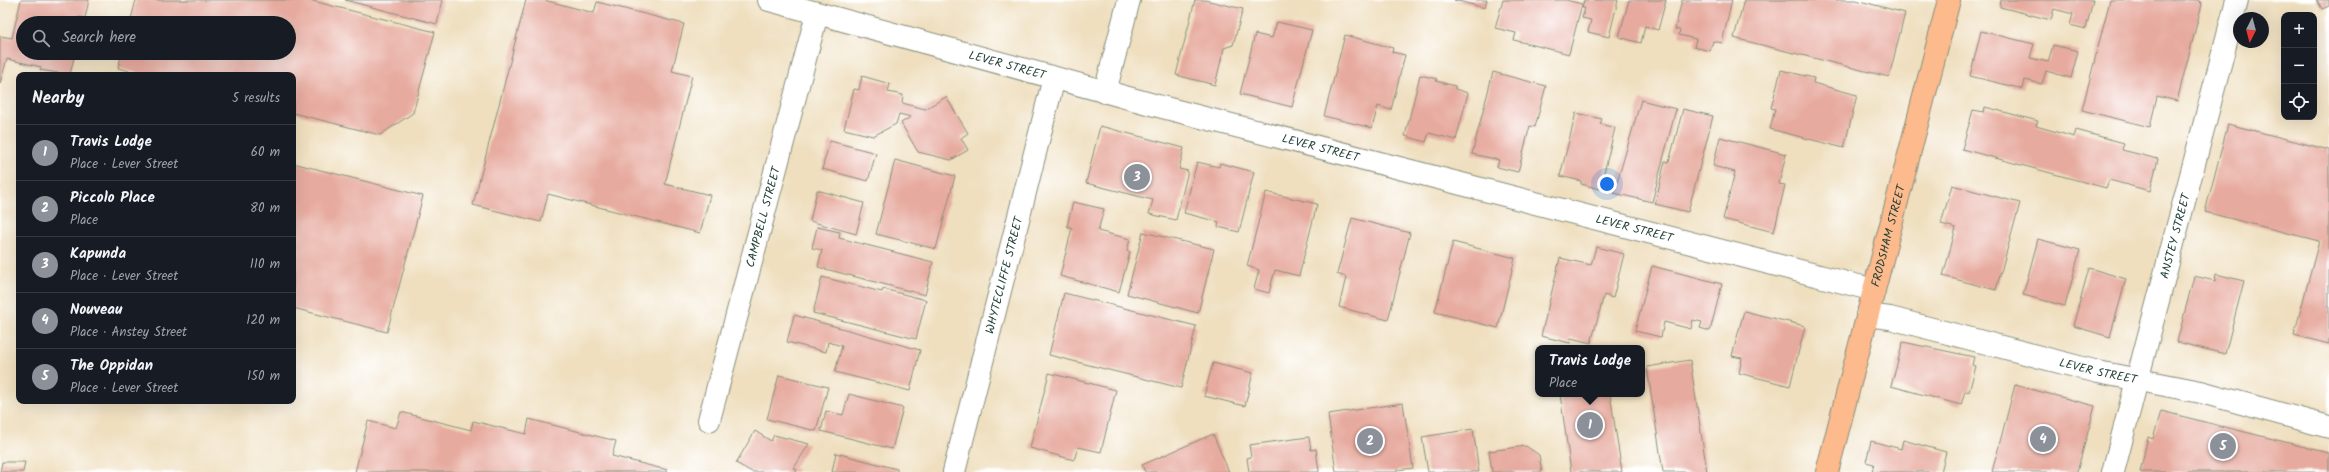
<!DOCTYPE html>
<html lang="en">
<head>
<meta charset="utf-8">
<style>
	body { margin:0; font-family:Kalam,sans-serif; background:#20242c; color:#f1f3f6 }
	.controls { position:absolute; right:12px; top:12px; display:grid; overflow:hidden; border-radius:8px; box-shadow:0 4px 16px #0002 }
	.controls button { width:36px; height:36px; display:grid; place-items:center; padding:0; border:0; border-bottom:1px solid #363941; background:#171b24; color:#f1f3f6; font:20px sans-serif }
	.compass { position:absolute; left:2233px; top:12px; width:36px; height:36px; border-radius:50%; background:#171b24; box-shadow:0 4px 16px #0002; rotate:186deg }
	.you { position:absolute; left:1607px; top:184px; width:14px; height:14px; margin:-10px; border:3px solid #fff; border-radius:50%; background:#1a73e8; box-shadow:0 0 0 6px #1a73e833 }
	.badge { display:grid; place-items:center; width:26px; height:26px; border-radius:50%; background:#8c9099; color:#fff; font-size:13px; font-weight:700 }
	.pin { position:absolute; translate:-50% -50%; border:2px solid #fff; box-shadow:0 1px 4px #0006 }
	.popup { position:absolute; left:1535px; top:345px; width:110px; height:52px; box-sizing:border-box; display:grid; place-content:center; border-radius:8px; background:#171b24; filter:drop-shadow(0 1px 3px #0005); font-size:13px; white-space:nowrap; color:#9ea1a6 }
	.popup b { font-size:15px; color:#f1f3f6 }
	.popup::after { content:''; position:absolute; left:50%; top:100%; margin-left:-8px; border:8px solid transparent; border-top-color:#171b24 }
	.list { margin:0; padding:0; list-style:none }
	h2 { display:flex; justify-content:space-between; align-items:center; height:52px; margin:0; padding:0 16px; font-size:17px }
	h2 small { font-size:13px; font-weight:400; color:#9ea1a6 }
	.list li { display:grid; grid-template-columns:26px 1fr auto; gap:12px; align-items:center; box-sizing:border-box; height:56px; padding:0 16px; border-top:1px solid #363941 }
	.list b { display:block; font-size:15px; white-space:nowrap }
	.list p { margin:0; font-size:13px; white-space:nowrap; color:#9ea1a6 }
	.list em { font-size:13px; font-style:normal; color:#9ea1a6 }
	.icon { flex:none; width:22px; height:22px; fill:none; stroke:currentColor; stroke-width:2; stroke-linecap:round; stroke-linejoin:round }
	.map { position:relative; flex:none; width:2329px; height:472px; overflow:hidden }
	.search { position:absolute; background:#171b24; box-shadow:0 4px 16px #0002; left:16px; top:16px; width:280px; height:44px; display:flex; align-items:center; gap:10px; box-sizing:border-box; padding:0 14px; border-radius:22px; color:#9ea1a6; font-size:15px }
	.panel { position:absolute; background:#171b24; box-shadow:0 4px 16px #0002; left:16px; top:72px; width:280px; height:332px; border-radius:8px }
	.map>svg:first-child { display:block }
	.building { fill:#e7aa9f }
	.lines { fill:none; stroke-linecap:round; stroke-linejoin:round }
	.minor-casing { stroke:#878e7a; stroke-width:24 }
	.highway-casing { stroke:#878e7a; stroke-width:24 }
	.minor { stroke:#fff; stroke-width:22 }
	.highway { stroke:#fcba8d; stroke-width:22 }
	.labels { text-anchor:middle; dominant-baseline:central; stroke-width:3.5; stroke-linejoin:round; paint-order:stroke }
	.street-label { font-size:12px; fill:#1f3d34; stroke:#fff }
</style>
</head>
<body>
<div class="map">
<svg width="2329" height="472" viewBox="0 0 2329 472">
	<rect width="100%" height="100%" fill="#fff"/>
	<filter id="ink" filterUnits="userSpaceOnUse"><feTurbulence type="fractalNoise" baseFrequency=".025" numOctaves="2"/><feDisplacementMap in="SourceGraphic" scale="8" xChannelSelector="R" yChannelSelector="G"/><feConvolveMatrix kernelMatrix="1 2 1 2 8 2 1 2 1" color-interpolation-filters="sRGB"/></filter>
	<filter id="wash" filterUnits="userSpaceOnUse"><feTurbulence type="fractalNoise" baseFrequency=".012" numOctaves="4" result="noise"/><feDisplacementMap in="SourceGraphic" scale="16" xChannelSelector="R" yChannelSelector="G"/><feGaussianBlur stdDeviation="0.9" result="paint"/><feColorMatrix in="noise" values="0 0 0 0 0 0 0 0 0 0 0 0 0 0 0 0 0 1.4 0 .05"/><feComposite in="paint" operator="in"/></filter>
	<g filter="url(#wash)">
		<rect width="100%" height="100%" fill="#efdfbf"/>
		<g id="blocks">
			<!-- building -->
			<g class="building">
				<polygon points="21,0 89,0 85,18 79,17 78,23 23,23 23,53 75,53 70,75 40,70 41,67 7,59 0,84 0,36 12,38"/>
				<polygon points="136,0 309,0 435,32 413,113 380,135 293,113 293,75 145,75 118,68 122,53 289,53 289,23 130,23"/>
				<polygon points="345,0 443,0 437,24"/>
				<polygon points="526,0 544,0 594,13 597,2 684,24 672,71 692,76 665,184 710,195 700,233 548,194 541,222 473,205"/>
				<polygon points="1195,0 1205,0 1243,9 1233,45 1224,48 1215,85 1176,75"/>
				<polygon points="1454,0 1487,0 1485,8"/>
				<polygon points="1503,0 1566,0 1582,4 1569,54 1514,40 1516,33 1495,28"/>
				<polygon points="1584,0 1618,0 1609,37 1588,32 1591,20 1582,18 1585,8 1582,8"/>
				<polygon points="1629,0 1666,0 1658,30 1645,26 1641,43 1619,37"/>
				<polygon points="1682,0 1732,0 1722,43 1713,41 1710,51 1694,47 1696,39 1679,35 1680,30 1675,29"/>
				<polygon points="1744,0 1856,0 1905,13 1889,77 1734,38"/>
				<polygon points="2001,0 2093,0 2086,29 2070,25 2073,14 2054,9 2051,20 2000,7"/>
				<polygon points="2110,0 2198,0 2202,4 2177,101 2157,96 2150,127 2082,110"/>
				<polygon points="2317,0 2329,0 2329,6 2322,9"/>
				<polygon points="1277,22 1312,30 1292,107 1240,94 1255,34 1272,38"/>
				<polygon points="1981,31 2034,44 2030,58 2048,62 2053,45 2078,51 2071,78 2046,71 2042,84 2025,80 2023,89 1970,76"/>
				<polygon points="1345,35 1393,48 1392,52 1405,55 1391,110 1378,106 1372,128 1324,116"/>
				<polygon points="1781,70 1814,78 1813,83 1857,95 1844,148 1770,129 1775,109 1771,108"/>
				<polygon points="1493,72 1546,86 1535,127 1530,126 1518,172 1497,167 1499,160 1472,154"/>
				<polygon points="1420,75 1437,79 1436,81 1455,86 1455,89 1468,93 1456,140 1429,133 1426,142 1405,136"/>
				<polygon points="862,76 890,84 888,92 903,95 902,103 925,109 946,97 968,133 961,138 968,150 951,160 918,152 901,123 911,117 899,114 896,124 873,136 844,129 854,89 859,90"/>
				<polygon points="1641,100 1676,109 1652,202 1614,193"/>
				<polygon points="1985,107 2038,121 2036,126 2074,137 2076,130 2124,143 2122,150 2158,159 2150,191 2109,180 2106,188 1962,149 1973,110 1984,112"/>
				<polygon points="1683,109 1713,116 1688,212 1655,204 1665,161 1669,162"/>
				<polygon points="1576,113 1602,119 1600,124 1615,128 1600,189 1581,184 1581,181 1560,176"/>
				<polygon points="2228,124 2329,150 2329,344 2294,335 2319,241 2205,212"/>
				<polygon points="1100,126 1184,148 1179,169 1188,171 1176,220 1149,214 1153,200 1086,183"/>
				<polygon points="1720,137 1786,154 1779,184 1785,185 1774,232 1723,219 1735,172 1713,166"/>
				<polygon points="830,141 876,153 868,181 822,169"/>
				<polygon points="895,160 955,176 936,249 876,234"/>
				<polygon points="1197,162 1219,167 1220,163 1254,172 1239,232 1218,227 1219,222 1184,213"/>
				<polygon points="293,163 423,196 387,332 293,308"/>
				<polygon points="1952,185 2020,203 1996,290 1943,276 1956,228 1941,224"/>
				<polygon points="817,190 864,203 856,234 810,221"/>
				<polygon points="1266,192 1317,204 1299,276 1275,270 1269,293 1254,289 1259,270 1247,266"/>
				<polygon points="1073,202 1104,209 1098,231 1130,239 1127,251 1130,252 1119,292 1060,276 1072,228 1067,226"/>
				<polygon points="1352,218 1410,233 1388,320 1339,307 1346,277 1337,274"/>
				<polygon points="817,227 840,232 839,238 933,262 925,295 818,267 822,250 812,248"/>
				<polygon points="1143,232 1214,249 1198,313 1127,294"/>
				<polygon points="2038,239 2080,250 2065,306 2023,295"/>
				<polygon points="1453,242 1515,258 1498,328 1435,312"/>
				<polygon points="1596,247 1624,254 1613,298 1604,295 1591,343 1571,338 1570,343 1541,336 1560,258 1591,265"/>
				<polygon points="1652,266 1722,284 1710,331 1700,328 1702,322 1693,320 1691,329 1664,322 1661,337 1635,331"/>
				<polygon points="2089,268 2126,279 2110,337 2073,326"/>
				<polygon points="2216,274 2244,281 2225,354 2177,342 2194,276 2215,281"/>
				<polygon points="822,277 882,292 883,289 926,300 916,339 813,313"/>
				<polygon points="1064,293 1196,326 1181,388 1049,355"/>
				<polygon points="1744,311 1805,326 1790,386 1739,373 1742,358 1732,356"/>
				<polygon points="794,315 920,350 910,391 835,372 842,346 828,342 826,352 787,342"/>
				<polygon points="1903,342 1974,357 1972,365 1976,366 1969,392 1965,391 1961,405 1891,386"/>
				<polygon points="1690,360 1707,472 1663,472 1647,367"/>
				<polygon points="1213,363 1253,373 1245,406 1204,396"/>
				<polygon points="1049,373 1116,390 1101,452 1078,447 1074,460 1030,448"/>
				<polygon points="779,375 828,387 816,431 767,419"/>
				<polygon points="2015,385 2095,406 2077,472 1992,472"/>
				<polygon points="849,394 903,408 892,449 821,431 826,411 843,415"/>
				<polygon points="1560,394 1610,394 1622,472 1571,472"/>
				<polygon points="1403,403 1413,468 1397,470 1397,472 1336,472 1328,414"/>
				<polygon points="2161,411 2329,453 2329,472 2140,472 2148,437 2153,439"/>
				<polygon points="401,412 471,430 473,421 526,434 529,419 616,441 612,456 667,470 667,472 355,472 368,421 396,428"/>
				<polygon points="1473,429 1479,472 1428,472 1422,437"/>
				<polygon points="755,431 771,441 774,435 809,444 794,468 797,470 796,472 752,472 736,463"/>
				<polygon points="1213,434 1229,472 1145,472 1142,465"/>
				<polygon points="1309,437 1311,450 1316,449 1319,472 1249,472 1247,458 1251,457 1249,445"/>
				<polygon points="1903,440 1946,452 1941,472 1872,472 1874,464 1866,462 1871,441 1901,449"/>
				<polygon points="1526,446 1539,455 1542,472 1492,472 1489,451"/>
				<polygon points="836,453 897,469 897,472 832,472"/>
				<polygon points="2,462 25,462 23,472 0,472"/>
			</g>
		</g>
	</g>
	<g filter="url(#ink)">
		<use href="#blocks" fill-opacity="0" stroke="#878e7a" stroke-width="1"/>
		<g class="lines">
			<defs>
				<g id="minor">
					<path id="s1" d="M769,0L1158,106L1874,290"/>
					<polyline points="1105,92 1129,0"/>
					<path id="s2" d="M1867,315L1890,318L2098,372L2201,392L2329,427"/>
					<path id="s3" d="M709,420L817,14"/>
					<path id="s4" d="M954,472L1054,78"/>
					<path id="s5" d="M2113,472L2237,0"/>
				</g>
				<g id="highway">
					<path id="s6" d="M1827,472L1949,0"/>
				</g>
			</defs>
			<!-- minor casing -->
			<use href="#minor" class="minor-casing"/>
			<!-- highway casing -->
			<use href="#highway" class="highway-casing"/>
			<!-- minor -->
			<use href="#minor" class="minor"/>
			<!-- highway -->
			<use href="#highway" class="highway"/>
		</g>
	</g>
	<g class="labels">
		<!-- street labels -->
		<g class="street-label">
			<text stroke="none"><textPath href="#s1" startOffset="247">LEVER STREET</textPath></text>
			<text stroke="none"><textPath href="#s1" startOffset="571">LEVER STREET</textPath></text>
			<text stroke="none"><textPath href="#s3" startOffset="210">CAMPBELL STREET</textPath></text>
			<text stroke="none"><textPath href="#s1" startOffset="895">LEVER STREET</textPath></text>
			<text stroke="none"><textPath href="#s6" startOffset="244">FRODSHAM STREET</textPath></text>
			<text stroke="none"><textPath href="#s5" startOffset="244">ANSTEY STREET</textPath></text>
			<text stroke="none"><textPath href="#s4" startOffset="203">WHYTECLIFFE STREET</textPath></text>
			<text stroke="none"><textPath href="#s2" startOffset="238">LEVER STREET</textPath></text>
		</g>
	</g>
</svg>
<div class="controls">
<button>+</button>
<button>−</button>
<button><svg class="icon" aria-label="locate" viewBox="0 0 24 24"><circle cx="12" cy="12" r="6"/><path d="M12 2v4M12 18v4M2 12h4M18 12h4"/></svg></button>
</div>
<svg class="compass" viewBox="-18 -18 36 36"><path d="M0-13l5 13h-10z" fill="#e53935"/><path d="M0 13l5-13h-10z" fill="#9ea1a6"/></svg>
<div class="you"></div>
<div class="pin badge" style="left:1590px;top:425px">1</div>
<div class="popup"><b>Travis Lodge</b>Place</div>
<div class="pin badge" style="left:1370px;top:441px">2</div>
<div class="pin badge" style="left:1137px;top:177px">3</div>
<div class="pin badge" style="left:2043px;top:439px">4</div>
<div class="pin badge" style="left:2223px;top:446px">5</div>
<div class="search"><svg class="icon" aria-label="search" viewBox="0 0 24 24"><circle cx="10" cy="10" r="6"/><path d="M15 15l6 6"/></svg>Search here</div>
<section class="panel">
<h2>Nearby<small>5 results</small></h2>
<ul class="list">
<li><span class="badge">1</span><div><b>Travis Lodge</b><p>Place · Lever Street</p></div><em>60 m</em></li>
<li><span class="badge">2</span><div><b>Piccolo Place</b><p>Place</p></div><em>80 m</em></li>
<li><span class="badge">3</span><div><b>Kapunda</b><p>Place · Lever Street</p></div><em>110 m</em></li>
<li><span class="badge">4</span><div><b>Nouveau</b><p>Place · Anstey Street</p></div><em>120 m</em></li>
<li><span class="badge">5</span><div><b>The Oppidan</b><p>Place · Lever Street</p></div><em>150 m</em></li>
</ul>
</section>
</div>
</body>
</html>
